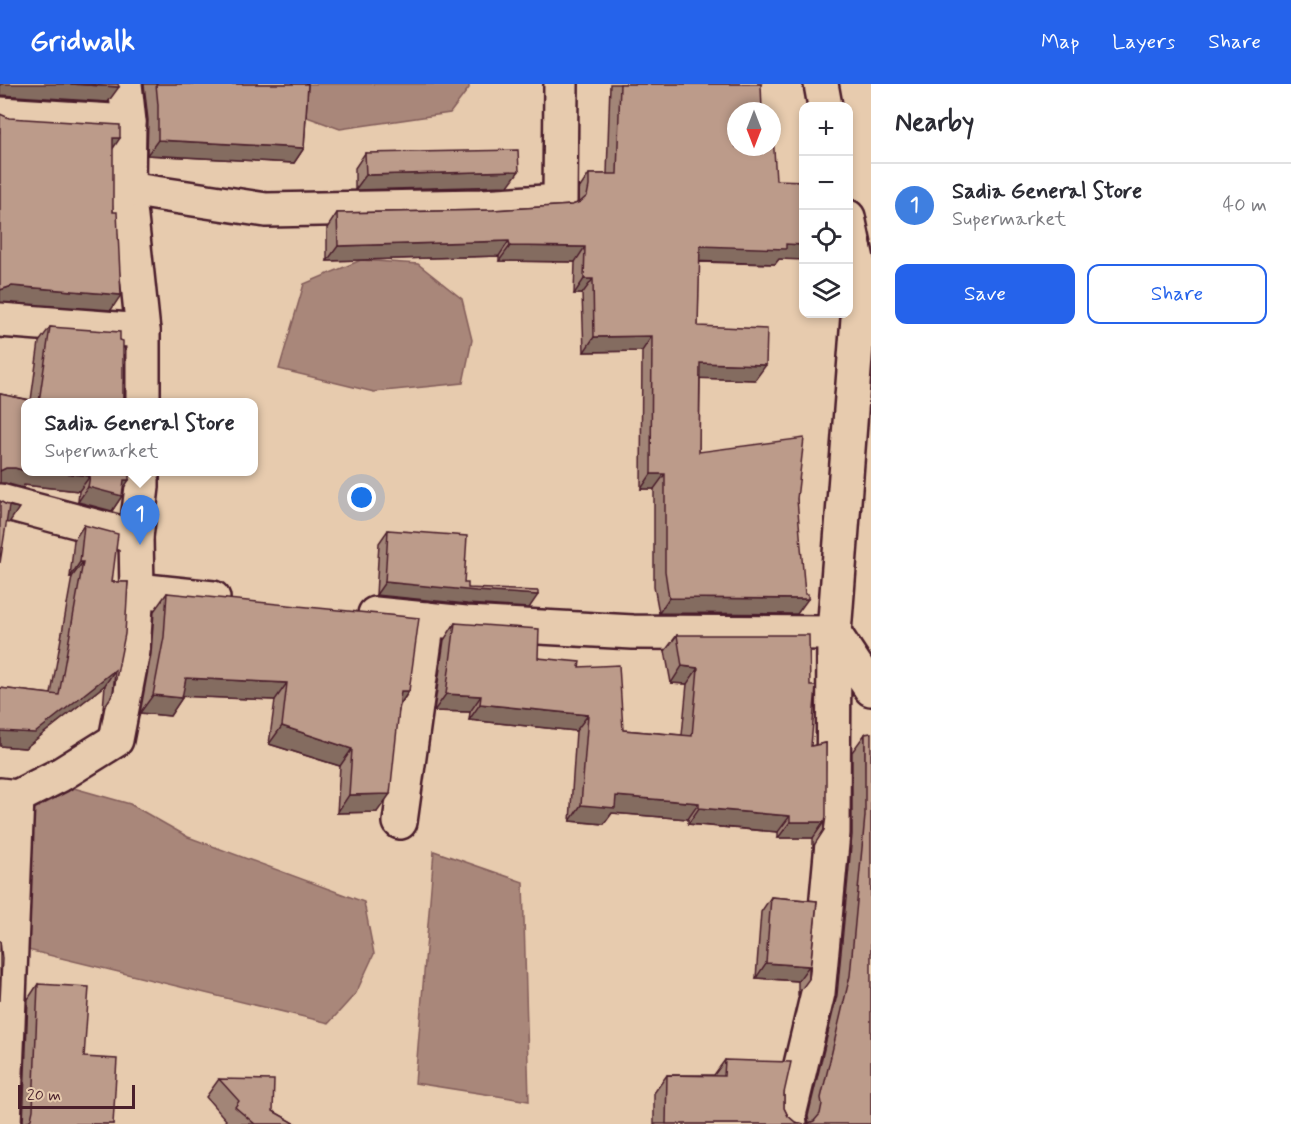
<!DOCTYPE html>
<html lang="en">
<head>
<meta charset="utf-8">
<style>
	body { margin:0; font-family:Mynerve,sans-serif; background:#f2f2f3; color:#2b2b33 }
	.controls { position:absolute; right:18px; top:18px; display:grid; overflow:hidden; border-radius:12px; box-shadow:0 3px 9px #0003 }
	.controls button { width:54px; height:54px; display:grid; place-items:center; padding:0; border:0; border-bottom:2px solid #e1e1e2; background:#fff; color:#2b2b33; font:30px sans-serif }
	.compass { position:absolute; left:727px; top:18px; width:54px; height:54px; border-radius:50%; background:#fff; box-shadow:0 3px 9px #0003; rotate:180deg }
	.scale { position:absolute; left:18px; bottom:15px; width:117px; box-sizing:border-box; padding-left:6px; border:3px solid #4a1f2b; border-top:0; font-size:16px; line-height:21px; white-space:nowrap; color:#4a1f2b; -webkit-text-stroke:4px #e7cbae; paint-order:stroke }
	.you { position:absolute; left:362px; top:414px; width:21px; height:21px; margin:-15px; border:4px solid #fff; border-radius:50%; background:#1a73e8; box-shadow:0 0 0 9px #1a73e833 }
	.badge { display:grid; place-items:center; width:39px; height:39px; border-radius:50%; background:#2563eb; color:#fff; font-size:20px; font-weight:700 }
	.pin { position:absolute; translate:-50% -50px; filter:drop-shadow(0 2px 3px #0008) }
	.pin::after { content:''; position:absolute; top:32px; width:21px; height:18px; background:inherit; clip-path:polygon(0 0,100% 0,50% 100%) }
	.popup { position:absolute; left:21px; top:314px; width:237px; height:78px; box-sizing:border-box; display:grid; place-content:center; border-radius:12px; background:#fff; filter:drop-shadow(0 2px 4px #0005); font-size:20px; white-space:nowrap; color:#7c7c81 }
	.popup b { font-size:22px; color:#2b2b33 }
	.popup::after { content:''; position:absolute; left:50%; top:100%; margin-left:-12px; border:12px solid transparent; border-top-color:#fff }
	.list { margin:0; padding:0; list-style:none }
	h2 { display:flex; justify-content:space-between; align-items:center; height:78px; margin:0; padding:0 24px; font-size:26px }
	h2 small { font-size:20px; font-weight:400; color:#7c7c81 }
	.list li { display:grid; grid-template-columns:39px 1fr auto; gap:18px; align-items:center; box-sizing:border-box; height:84px; padding:0 24px; border-top:2px solid #e1e1e2 }
	.list b { display:block; font-size:22px; white-space:nowrap }
	.list p { margin:0; font-size:20px; white-space:nowrap; color:#7c7c81 }
	.list em { font-size:20px; font-style:normal; color:#7c7c81 }
	.actions { display:flex; gap:12px; padding:18px 24px }
	.actions a { flex:1; padding:14px 0; border:2px solid #2563eb; border-radius:12px; text-align:center; font-size:21px; color:#2563eb }
	.actions .main { background:#2563eb; color:#fff }
	.icon { flex:none; width:33px; height:33px; fill:none; stroke:currentColor; stroke-width:2; stroke-linecap:round; stroke-linejoin:round }
	.map { position:relative; flex:none; width:871px; height:1040px; overflow:hidden }
	header { display:flex; align-items:center; gap:36px; box-sizing:border-box; height:84px; padding:0 30px; background:#2563eb; color:#fff }
	header strong { font-size:28px }
	nav { display:flex; gap:33px; margin-inline-start:auto; font-size:21px }
	main { display:flex }
	aside { flex:1; background:#fff }
	.map>svg:first-child { display:block }
	.water { fill:#a9877a; stroke:#835d5a; stroke-width:1.5 }
	.lines { fill:none; stroke-linecap:round; stroke-linejoin:round }
	.street-casing { stroke:#4a1f2b; stroke-width:38 }
	.street { stroke:#e7cbae; stroke-width:33 }
	.wall { fill:#a28577; stroke:#4a1f2b; stroke-width:1.5 }
	.shaded-wall { fill:#846c61; stroke:#4a1f2b; stroke-width:1.5 }
	.building { fill:#bc9b8a; stroke:#4a1f2b; stroke-width:1.5 }
</style>
</head>
<body>
<header>
<strong>Gridwalk</strong>
<nav><a>Map</a><a>Layers</a><a>Share</a></nav>
</header>
<main>
<div class="map">
<svg width="871" height="1040" viewBox="0 0 871 1040">
	<rect width="100%" height="100%" fill="#e7cbae"/>
	<filter id="ink" filterUnits="userSpaceOnUse"><feTurbulence type="fractalNoise" baseFrequency=".0167" numOctaves="2"/><feDisplacementMap in="SourceGraphic" scale="12" xChannelSelector="R" yChannelSelector="G"/><feConvolveMatrix kernelMatrix="1 2 1 2 8 2 1 2 1" color-interpolation-filters="sRGB"/></filter>
	<g filter="url(#ink)">
		<!-- water -->
		<g class="water">
			<polygon points="295,0 469,0 469,4 450,29 340,45 293,28"/>
			<polygon points="361,176 418,180 462,215 472,256 463,299 374,308 279,285 304,200"/>
			<polygon points="42,695 130,720 188,753 364,818 374,870 356,909 329,939 3,860 0,724"/>
			<polygon points="434,767 523,798 529,1017 415,999"/>
		</g>
		<g class="lines">
			<defs>
				<g id="street">
					<polyline points="125,0 129,38 128,105 143,247 143,318"/>
					<polyline points="821,0 825,22"/>
					<polyline points="0,30 129,38"/>
					<polyline points="128,105 266,126 482,122 560,117 561,0"/>
					<polyline points="0,236 143,247"/>
					<polyline points="0,417 136,453"/>
					<polyline points="137,506 213,514"/>
					<polyline points="375,530 466,539 633,548 834,549 861,195 848,133"/>
					<polyline points="0,711 17,713 60,691 116,656 133,567 137,506 136,453 142,403 142,388"/>
					<polyline points="400,738 428,535"/>
					<polyline points="4,1040 17,713"/>
					<polyline points="790,1040 789,1031 818,909 833,749 834,549 871,605"/>
				</g>
			</defs>
			<!-- street casing -->
			<use href="#street" class="street-casing"/>
			<!-- street -->
			<use href="#street" class="street"/>
		</g>
		<!-- wall -->
		<g class="wall">
			<polygon points="144,0 308,0 304,64 294,79 147,71 148,36"/>
			<polygon points="610,0 761,0 736,27 779,175 775,180 699,178 698,242 755,296 700,294 699,368 797,415 797,530 659,529 654,502 654,405 641,405 642,267 584,268 582,210 574,210 575,178 499,177 499,172 327,177 327,144 337,129 493,126 572,121 578,119 579,105 589,90 607,90"/>
			<polygon points="365,69 508,102 355,106 355,84"/>
			<polygon points="50,243 120,256 123,318 26,318 129,387 123,405 122,412 112,427 78,418 79,407 24,401 23,404 5,399 0,399 0,310 31,316 39,258"/>
			<polygon points="84,441 112,498 128,498 113,610 103,625 105,601 25,664 0,662 0,604 51,610 72,493 70,493 74,456"/>
			<polygon points="388,446 464,499 468,504 529,524 467,520 376,511 379,459"/>
			<polygon points="167,509 409,607 400,621 377,728 337,729 340,682 269,660 275,616 183,612 170,632 140,629 151,570 154,527"/>
			<polygon points="455,539 538,574 579,583 623,646 682,651 687,600 671,599 665,567 677,551 811,662 826,659 824,746 813,763 813,754 778,754 778,748 688,740 688,735 612,729 604,740 570,737 576,647 469,636 470,628 434,627 444,556"/>
			<polygon points="865,650 871,1040 809,1039 808,1032 837,911 852,751 852,668"/>
			<polygon points="771,813 817,817 809,895 798,910 798,897 756,894 761,828"/>
			<polygon points="38,900 84,973 113,1040 23,1040 28,915"/>
			<polygon points="725,976 784,1009 784,1024 788,1032 795,1038 804,1040 654,1040 654,1009 667,991 714,991"/>
			<polygon points="219,995 273,1027 296,1040 223,1040 226,1036 206,1013"/>
		</g>
		<!-- shaded-wall -->
		<g class="shaded-wall">
			<polygon points="0,0 71,0 119,3 108,18 0,11"/>
			<polygon points="113,54 120,54 110,69"/>
			<polygon points="158,56 304,64 294,79 147,71"/>
			<polygon points="519,87 508,102 355,106 366,91"/>
			<polygon points="509,157 499,172 327,177 338,162"/>
			<polygon points="786,160 804,161 804,176 779,175 775,180 689,177 700,162"/>
			<polygon points="510,162 585,163 575,178 499,177"/>
			<polygon points="584,195 593,195 582,210 574,210"/>
			<polygon points="12,202 121,211 111,226 0,218 0,206"/>
			<polygon points="652,252 642,267 584,268 594,253"/>
			<polygon points="700,279 766,281 755,296 689,294"/>
			<polygon points="6,384 15,384 26,387 49,387 90,392 79,407 24,401 23,404 5,399 0,399 0,387"/>
			<polygon points="651,390 665,390 654,405 641,405"/>
			<polygon points="124,396 129,396 119,411 122,412 112,427 78,418 88,403"/>
			<polygon points="9,422 19,424 9,439 0,437"/>
			<polygon points="80,478 83,478 72,493 70,493"/>
			<polygon points="385,498 538,511 529,524 467,520 376,511"/>
			<polygon points="669,514 808,515 797,530 659,529"/>
			<polygon points="682,582 698,584 687,600 671,599"/>
			<polygon points="115,586 105,601 25,664 0,662 0,647"/>
			<polygon points="186,594 287,599 275,616 174,612"/>
			<polygon points="401,607 409,607 397,625"/>
			<polygon points="446,610 481,612 470,628 434,627"/>
			<polygon points="153,611 182,614 170,632 140,629"/>
			<polygon points="480,620 588,631 576,647 469,636"/>
			<polygon points="282,642 352,665 340,682 269,660"/>
			<polygon points="390,710 377,728 337,729 349,711"/>
			<polygon points="616,712 699,719 688,735 612,729 604,740 570,737 581,721"/>
			<polygon points="699,724 790,732 778,748 688,740"/>
			<polygon points="790,738 824,738 813,754 778,754"/>
			<polygon points="766,879 809,882 798,897 756,894"/>
		</g>
		<!-- building -->
		<g class="building">
			<polygon points="71,0 118,0 119,3"/>
			<polygon points="156,0 308,0 304,64 158,56 158,21"/>
			<polygon points="620,0 761,0 762,27 736,27 736,63 772,63 772,51 773,51 776,96 804,97 804,161 786,160 786,165 700,162 698,242 767,245 766,281 700,279 699,368 804,354 797,415 805,510 808,510 808,515 669,514 665,487 665,390 651,390 652,252 594,253 593,195 584,195 585,163 510,162 509,157 338,162 337,129 493,126 572,121 580,118 587,112 589,102 589,90 617,90"/>
			<polygon points="0,30 9,34 120,41 120,54 113,54 113,128 117,128 121,211 12,202 0,206"/>
			<polygon points="518,66 519,87 366,91 365,69"/>
			<polygon points="50,243 120,248 120,256 123,257 123,318 26,318 26,387 15,384 6,384 0,387 0,310 39,318"/>
			<polygon points="49,387 129,387 129,396 124,396 122,412 88,403 90,392"/>
			<polygon points="0,417 5,420 19,424 9,422 0,479"/>
			<polygon points="84,441 118,450 112,498 128,498 125,550 113,610 115,586 35,649 0,647 0,604 59,611 83,478 80,478"/>
			<polygon points="388,446 467,452 464,499 468,499 468,504 538,507 538,511 476,507 385,498"/>
			<polygon points="167,509 419,534 409,607 401,607 390,710 349,711 352,665 282,642 287,599 186,594 182,614 153,611 164,553"/>
			<polygon points="455,539 539,545 538,574 580,578 579,583 619,581 623,646 692,652 698,584 682,582 677,551 809,551 810,602 816,602 811,662 826,659 826,732 824,746 824,738 790,738 790,732 699,724 699,719 616,712 615,724 581,721 588,631 480,620 481,612 446,610"/>
			<polygon points="871,649 871,1040 805,1040 814,1037 820,1030 822,1020 821,1014 850,892 865,732 865,650"/>
			<polygon points="771,813 817,817 809,895 809,882 766,879"/>
			<polygon points="0,856 2,875 0,917"/>
			<polygon points="38,900 89,903 84,973 117,975 113,1040 25,1040 31,1035 33,1026"/>
			<polygon points="725,976 791,978 784,1009 784,1024 788,1032 795,1038 804,1040 666,1040 667,991 724,992"/>
			<polygon points="219,995 274,996 273,1027 296,1040 255,1040 235,1023 239,1017"/>
		</g>
	</g>
</svg>
<div class="controls">
<button>+</button>
<button>−</button>
<button><svg class="icon" aria-label="locate" viewBox="0 0 24 24"><circle cx="12" cy="12" r="6"/><path d="M12 2v4M12 18v4M2 12h4M18 12h4"/></svg></button>
<button><svg class="icon" aria-label="layers" viewBox="0 0 24 24"><path d="M12 4l9 5-9 5-9-5zM3 14l9 5 9-5"/></svg></button>
</div>
<svg class="compass" viewBox="-18 -18 36 36"><path d="M0-13l5 13h-10z" fill="#e53935"/><path d="M0 13l5-13h-10z" fill="#7c7c81"/></svg>
<div class="scale">20 m</div>
<div class="you"></div>
<div class="pin badge" style="left:140px;top:461px;background:#3f7fe0">1</div>
<div class="popup"><b>Sadia General Store</b>Supermarket</div>
</div>
<aside>
<h2>Nearby<small></small></h2>
<ul class="list">
<li><span class="badge" style="background:#3f7fe0">1</span><div><b>Sadia General Store</b><p>Supermarket</p></div><em>40 m</em></li>
</ul>
<div class="actions"><a class="main">Save</a><a>Share</a></div>
</aside>
</main>
</body>
</html>
